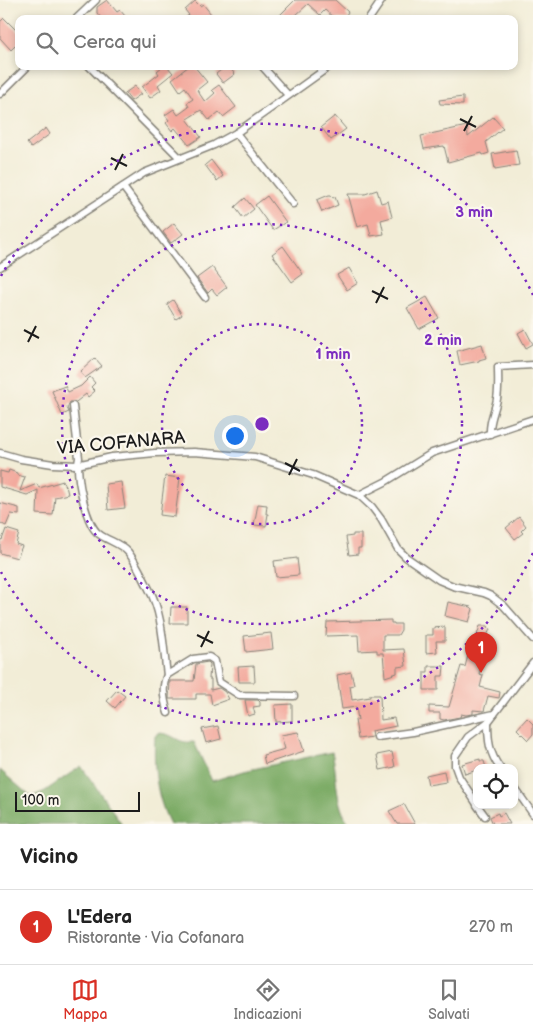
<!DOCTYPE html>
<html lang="it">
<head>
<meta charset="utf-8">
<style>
	body { margin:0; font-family:"Balsamiq Sans",sans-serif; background:#f2f2f2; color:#222 }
	.controls { position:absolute; right:15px; bottom:15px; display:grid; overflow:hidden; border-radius:10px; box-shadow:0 2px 8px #0003 }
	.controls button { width:45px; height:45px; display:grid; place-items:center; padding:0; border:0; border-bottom:1px solid #e0e0e0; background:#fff; color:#222; font:25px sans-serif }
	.scale { position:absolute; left:15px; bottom:12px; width:125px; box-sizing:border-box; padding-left:5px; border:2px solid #1c1c1c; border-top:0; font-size:14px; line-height:18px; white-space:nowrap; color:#1c1c1c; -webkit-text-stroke:4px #fbf7ec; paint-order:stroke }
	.you { position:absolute; left:234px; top:435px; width:18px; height:18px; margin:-12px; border:4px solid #fff; border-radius:50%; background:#1a73e8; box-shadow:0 0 0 8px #1a73e833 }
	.badge { display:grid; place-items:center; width:32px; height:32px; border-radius:50%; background:#d93025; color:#fff; font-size:16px; font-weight:700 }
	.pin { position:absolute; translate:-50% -41px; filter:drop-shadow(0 1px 2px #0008) }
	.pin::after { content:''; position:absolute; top:26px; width:18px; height:15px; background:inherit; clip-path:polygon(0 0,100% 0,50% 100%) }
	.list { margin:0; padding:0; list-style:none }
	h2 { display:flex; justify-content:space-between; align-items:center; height:65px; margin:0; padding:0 20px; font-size:21px }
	h2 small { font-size:16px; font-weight:400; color:#767676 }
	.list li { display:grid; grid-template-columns:32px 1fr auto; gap:15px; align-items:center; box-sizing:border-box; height:75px; padding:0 20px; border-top:1px solid #e0e0e0 }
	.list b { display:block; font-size:19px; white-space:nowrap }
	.list p { margin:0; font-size:16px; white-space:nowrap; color:#767676 }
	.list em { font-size:16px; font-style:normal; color:#767676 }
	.icon { flex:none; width:28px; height:28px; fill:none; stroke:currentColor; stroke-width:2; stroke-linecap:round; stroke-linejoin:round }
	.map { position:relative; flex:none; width:533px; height:824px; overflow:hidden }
	.search { position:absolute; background:#fff; box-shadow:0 2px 8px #0003; left:15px; right:15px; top:15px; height:55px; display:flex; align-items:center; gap:12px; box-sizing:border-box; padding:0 18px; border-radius:10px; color:#767676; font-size:19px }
	.sheet { height:140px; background:#fff }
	nav { display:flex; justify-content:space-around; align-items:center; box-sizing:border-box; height:70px; border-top:1px solid #e0e0e0; background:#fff; font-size:14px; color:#767676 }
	nav a { display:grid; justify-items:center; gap:2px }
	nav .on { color:#d93025 }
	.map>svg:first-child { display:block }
	.forest { fill:#7dac66; stroke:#4c6441 }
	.building { fill:#f3aa9e }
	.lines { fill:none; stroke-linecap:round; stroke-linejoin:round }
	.minor-casing { stroke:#87847a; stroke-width:9 }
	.minor { stroke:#fff; stroke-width:6 }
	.ticks { fill:none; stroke:#1c1c1c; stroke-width:2 }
	.ring { fill:none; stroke:#7b2cbf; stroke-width:2.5; stroke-dasharray:2.5 5 }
	.labels { text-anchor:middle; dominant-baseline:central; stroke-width:4.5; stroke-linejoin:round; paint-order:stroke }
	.street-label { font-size:18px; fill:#1c1c1c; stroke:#fbf7ec }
	.centre { fill:#7b2cbf; stroke:#fbf7ec; stroke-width:2.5 }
	.ring-label { font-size:15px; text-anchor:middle; font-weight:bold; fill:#7b2cbf; stroke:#fbf7ec; stroke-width:4.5; stroke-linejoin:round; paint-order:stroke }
</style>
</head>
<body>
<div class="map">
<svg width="533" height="824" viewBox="0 0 533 824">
	<rect width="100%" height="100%" fill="#fbf7ec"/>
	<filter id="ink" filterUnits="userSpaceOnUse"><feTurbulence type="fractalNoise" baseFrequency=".02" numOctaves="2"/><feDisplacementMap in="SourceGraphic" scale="10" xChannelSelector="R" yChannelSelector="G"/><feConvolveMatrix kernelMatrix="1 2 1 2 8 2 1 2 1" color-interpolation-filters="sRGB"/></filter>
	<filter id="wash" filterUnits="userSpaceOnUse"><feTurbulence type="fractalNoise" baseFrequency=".0096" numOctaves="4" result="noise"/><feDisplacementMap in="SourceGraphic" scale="20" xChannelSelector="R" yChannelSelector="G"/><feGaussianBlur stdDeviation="1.12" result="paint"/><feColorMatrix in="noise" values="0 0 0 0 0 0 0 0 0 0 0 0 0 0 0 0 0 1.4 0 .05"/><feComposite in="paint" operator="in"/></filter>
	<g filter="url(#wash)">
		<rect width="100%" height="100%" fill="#f2edd7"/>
		<!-- forest -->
		<g class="forest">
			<path d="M159,733C176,734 176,744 194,742L212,781L244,771L332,752C338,775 334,806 350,824H170C156,797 153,766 155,736Z"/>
			<polygon points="81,766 122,824 0,824 0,770 31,797 45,791"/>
		</g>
		<g id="blocks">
			<!-- building -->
			<g class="building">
				<polygon points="107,0 117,12 120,10 125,16 122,19 102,19 97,13 97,7"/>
				<polygon points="295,0 335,0 348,12 346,15 349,19 335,19 325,10 320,15 308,4 295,16 290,15 286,19 276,19"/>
				<polygon points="195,1 200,6 203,4 215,19 184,19 189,15 185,10"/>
				<polygon points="4,18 19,33 19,42 11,50 0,38 0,22"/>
				<polygon points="163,66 167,66 173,73 158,85 161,90 150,98 142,87 159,74 157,71"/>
				<polygon points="189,66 194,66 207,82 197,90 205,102 215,93 212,90 219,85 236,107 223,117 219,112 209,120 201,110 187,119 201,137 189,145 175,128 172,131 166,123 169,120 165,115 174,109 178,115 189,107 187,103 193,99 185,87 180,91 172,79"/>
				<polygon points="226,66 228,66 235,74 223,83 216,74"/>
				<polygon points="135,86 141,94 131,101 125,93"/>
				<polygon points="463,97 463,105 440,104 439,100"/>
				<polygon points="335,116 346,129 331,140 321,127"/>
				<polygon points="493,117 503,128 486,142 489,153 483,155 482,153 448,162 444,146 424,149 421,136 467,126 468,137"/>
				<polygon points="46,128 50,134 31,148 27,143"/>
				<polygon points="516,150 519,165 495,169 492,154"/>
				<polygon points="211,160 223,176 217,181 205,165"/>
				<polygon points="377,190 381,203 388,201 392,217 381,220 384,234 371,236 368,224 357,227 348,194 365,194"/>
				<polygon points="329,195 331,195 333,198 335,197 338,205 322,212 317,200"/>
				<polygon points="267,196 286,222 273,230 255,205"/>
				<polygon points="245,198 254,209 243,218 235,207"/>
				<polygon points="174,223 183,234 171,243 163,232"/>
				<polygon points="283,246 303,274 292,282 272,254"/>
				<polygon points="212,267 227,287 217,295 212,289 208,293 197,278"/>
				<polygon points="349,268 358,283 347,290 337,275"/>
				<polygon points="427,297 439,318 419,329 407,308"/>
				<polygon points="173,300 182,315 176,319 167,304"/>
				<polygon points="525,329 533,344 526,348 518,333"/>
				<polygon points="482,344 486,358 479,360 479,361 460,365 457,351"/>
				<polygon points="95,358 102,366 85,378 80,372"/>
				<polygon points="90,377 95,383 91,387 95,391 88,397 86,394 76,402 70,402 67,408 69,412 62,415 52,391 65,386 68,392 81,386"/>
				<polygon points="9,470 17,473 17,475 25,477 20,491 37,484 39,488 63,481 65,487 66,486 68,494 55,497 53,515 37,514 38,490 27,495 0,487 0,471 8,473"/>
				<polygon points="165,476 180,478 175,517 160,515"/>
				<polygon points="121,482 125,508 108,510 106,484"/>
				<polygon points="0,503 19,508 19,515 11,514 6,526 0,523"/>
				<polygon points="258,504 267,505 266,514 268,514 266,526 254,525"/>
				<polygon points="519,517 526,526 521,531 523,533 515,539 506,528"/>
				<polygon points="6,529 19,533 16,544 22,546 17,558 0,553 0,539 2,540"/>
				<polygon points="353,534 361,534 361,548 358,548 358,554 349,555 346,537 353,536"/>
				<polygon points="297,558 299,575 276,577 274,561"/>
				<polygon points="448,602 471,607 473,609 469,622 445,616"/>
				<polygon points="171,607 187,607 187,623 170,623"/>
				<polygon points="391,620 391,623 394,623 394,624 401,624 401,630 398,635 383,635 383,650 404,649 406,666 397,667 397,673 385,677 383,653 377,653 377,650 359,651 358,635 326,636 327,622"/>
				<polygon points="480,626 488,626 487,628 490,629 484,643 486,643 479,674 483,675 480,687 500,692 499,698 488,696 484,711 473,710 473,714 466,715 461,714 460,717 444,720 440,719 440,713 429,713 429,706 449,707 461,666 465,667 472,640 475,641"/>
				<polygon points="445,627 445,641 436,641 437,652 426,653 426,635 433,635 433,628"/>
				<polygon points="271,633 273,649 246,652 244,636"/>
				<polygon points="208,662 210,664 209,679 211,679 211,690 219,688 225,692 229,699 212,705 210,694 196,694 196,699 169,699 170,681 194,681 196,664"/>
				<polygon points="254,666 255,682 239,682 238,667"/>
				<polygon points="428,666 444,666 443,676 438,676 438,690 424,690 424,672 428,672"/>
				<polygon points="351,672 354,685 350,686 352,700 370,697 370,695 380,695 381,720 394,718 396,726 371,731 372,737 358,739 355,720 358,720 356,707 342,709 337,675"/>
				<polygon points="117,690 125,696 115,708 107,701"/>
				<polygon points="245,700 258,700 260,702 260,706 253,707 255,714 248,716"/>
				<polygon points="292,704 292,721 276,722 275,705"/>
				<polygon points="527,718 533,724 533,734 528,740 517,729"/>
				<polygon points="218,726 221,739 206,743 202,729"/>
				<polygon points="298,732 304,751 265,764 263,755 285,749 281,735"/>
				<polygon points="392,752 395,767 380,770 377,755"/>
				<polygon points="480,759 480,761 484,761 486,768 477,768 477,770 465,774 462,764"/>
				<polygon points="444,771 446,782 428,785 426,775"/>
				<polygon points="404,804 410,815 415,824 397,824 389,811"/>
				<polygon points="498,813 499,816 504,813 510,824 493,824 490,817"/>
			</g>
		</g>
	</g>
	<g filter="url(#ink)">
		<use href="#blocks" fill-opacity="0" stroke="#87847a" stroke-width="1"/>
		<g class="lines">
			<defs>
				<g id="minor">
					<polyline points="76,19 96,0"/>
					<polyline points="369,19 382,0"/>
					<polyline points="89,66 180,158"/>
					<polyline points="262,66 288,95"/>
					<polyline points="0,94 28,66"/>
					<polyline points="236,133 293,204"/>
					<polyline points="123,187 205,297"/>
					<polyline points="0,267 144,173 214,145 236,133 330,66"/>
					<path d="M73,406L79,458C75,473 86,526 99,534C108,541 120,543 128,552C136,562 143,577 149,589C163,614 163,647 167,675C161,687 164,701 168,713"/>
					<path d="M490,434C489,421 495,411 497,399C499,388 498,377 498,367L533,365"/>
					<polyline points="0,453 21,459 53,464 77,465 112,457 155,453 194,452 255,457 313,475 359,495 372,507 381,519 398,549 406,557 439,580 453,586 484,593 491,596 504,606 533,639"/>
					<polyline points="359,495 385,482 432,453 533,419"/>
					<polyline points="167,675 193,659 209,657 215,661 219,682 239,695 294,696"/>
					<path d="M488,722C488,740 489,753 500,768"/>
					<polyline points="377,737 413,732 494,714"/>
					<polyline points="514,787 533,814"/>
					<polyline points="477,804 459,777 455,766 455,756 468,737 488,722 533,663"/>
					<polyline points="477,805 485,816"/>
				</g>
			</defs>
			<!-- minor casing -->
			<use href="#minor" class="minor-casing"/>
			<!-- minor -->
			<use href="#minor" class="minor"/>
		</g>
	</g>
	<!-- ticks -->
	<path class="ticks" d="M460,119L476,127M464,131L472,116M111,158L127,166M115,170L123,154M372,291L388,299M376,303L384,287M24,330L39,338M28,342L36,326M285,463L300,471M289,475L297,459M197,635L213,643M201,647L209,631"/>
	<!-- distance rings -->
	<g class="ring">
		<circle cx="262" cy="424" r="100"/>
		<circle cx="262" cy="424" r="200"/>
		<path d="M533 553A300 300 0 0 1 1 572M1 276A300 300 0 0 1 533 295"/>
	</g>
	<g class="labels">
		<!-- street labels -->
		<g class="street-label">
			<text transform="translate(121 443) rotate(-5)">VIA COFANARA</text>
		</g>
	</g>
	<circle cx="262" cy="424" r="8" class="centre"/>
	<g class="ring-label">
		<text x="474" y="217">3 min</text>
		<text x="443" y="345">2 min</text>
		<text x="333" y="359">1 min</text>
	</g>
</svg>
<div class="controls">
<button><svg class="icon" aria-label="locate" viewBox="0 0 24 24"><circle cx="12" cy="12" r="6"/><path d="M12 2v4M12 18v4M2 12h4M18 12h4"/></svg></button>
</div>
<div class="scale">100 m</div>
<div class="you"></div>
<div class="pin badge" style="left:481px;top:673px">1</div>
<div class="search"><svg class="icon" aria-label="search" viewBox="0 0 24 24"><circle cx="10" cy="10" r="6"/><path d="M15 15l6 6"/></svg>Cerca qui</div>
</div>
<section class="sheet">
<h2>Vicino<small></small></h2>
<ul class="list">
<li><span class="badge">1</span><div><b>L'Edera</b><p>Ristorante · Via Cofanara</p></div><em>270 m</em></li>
</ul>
</section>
<nav>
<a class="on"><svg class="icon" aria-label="map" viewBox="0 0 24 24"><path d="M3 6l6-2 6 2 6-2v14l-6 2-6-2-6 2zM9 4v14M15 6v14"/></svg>Mappa</a>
<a><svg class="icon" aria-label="directions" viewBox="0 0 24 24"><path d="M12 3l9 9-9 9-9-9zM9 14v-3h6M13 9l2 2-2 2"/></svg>Indicazioni</a>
<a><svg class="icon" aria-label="saved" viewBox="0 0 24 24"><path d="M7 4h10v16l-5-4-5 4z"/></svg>Salvati</a>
</nav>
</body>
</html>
